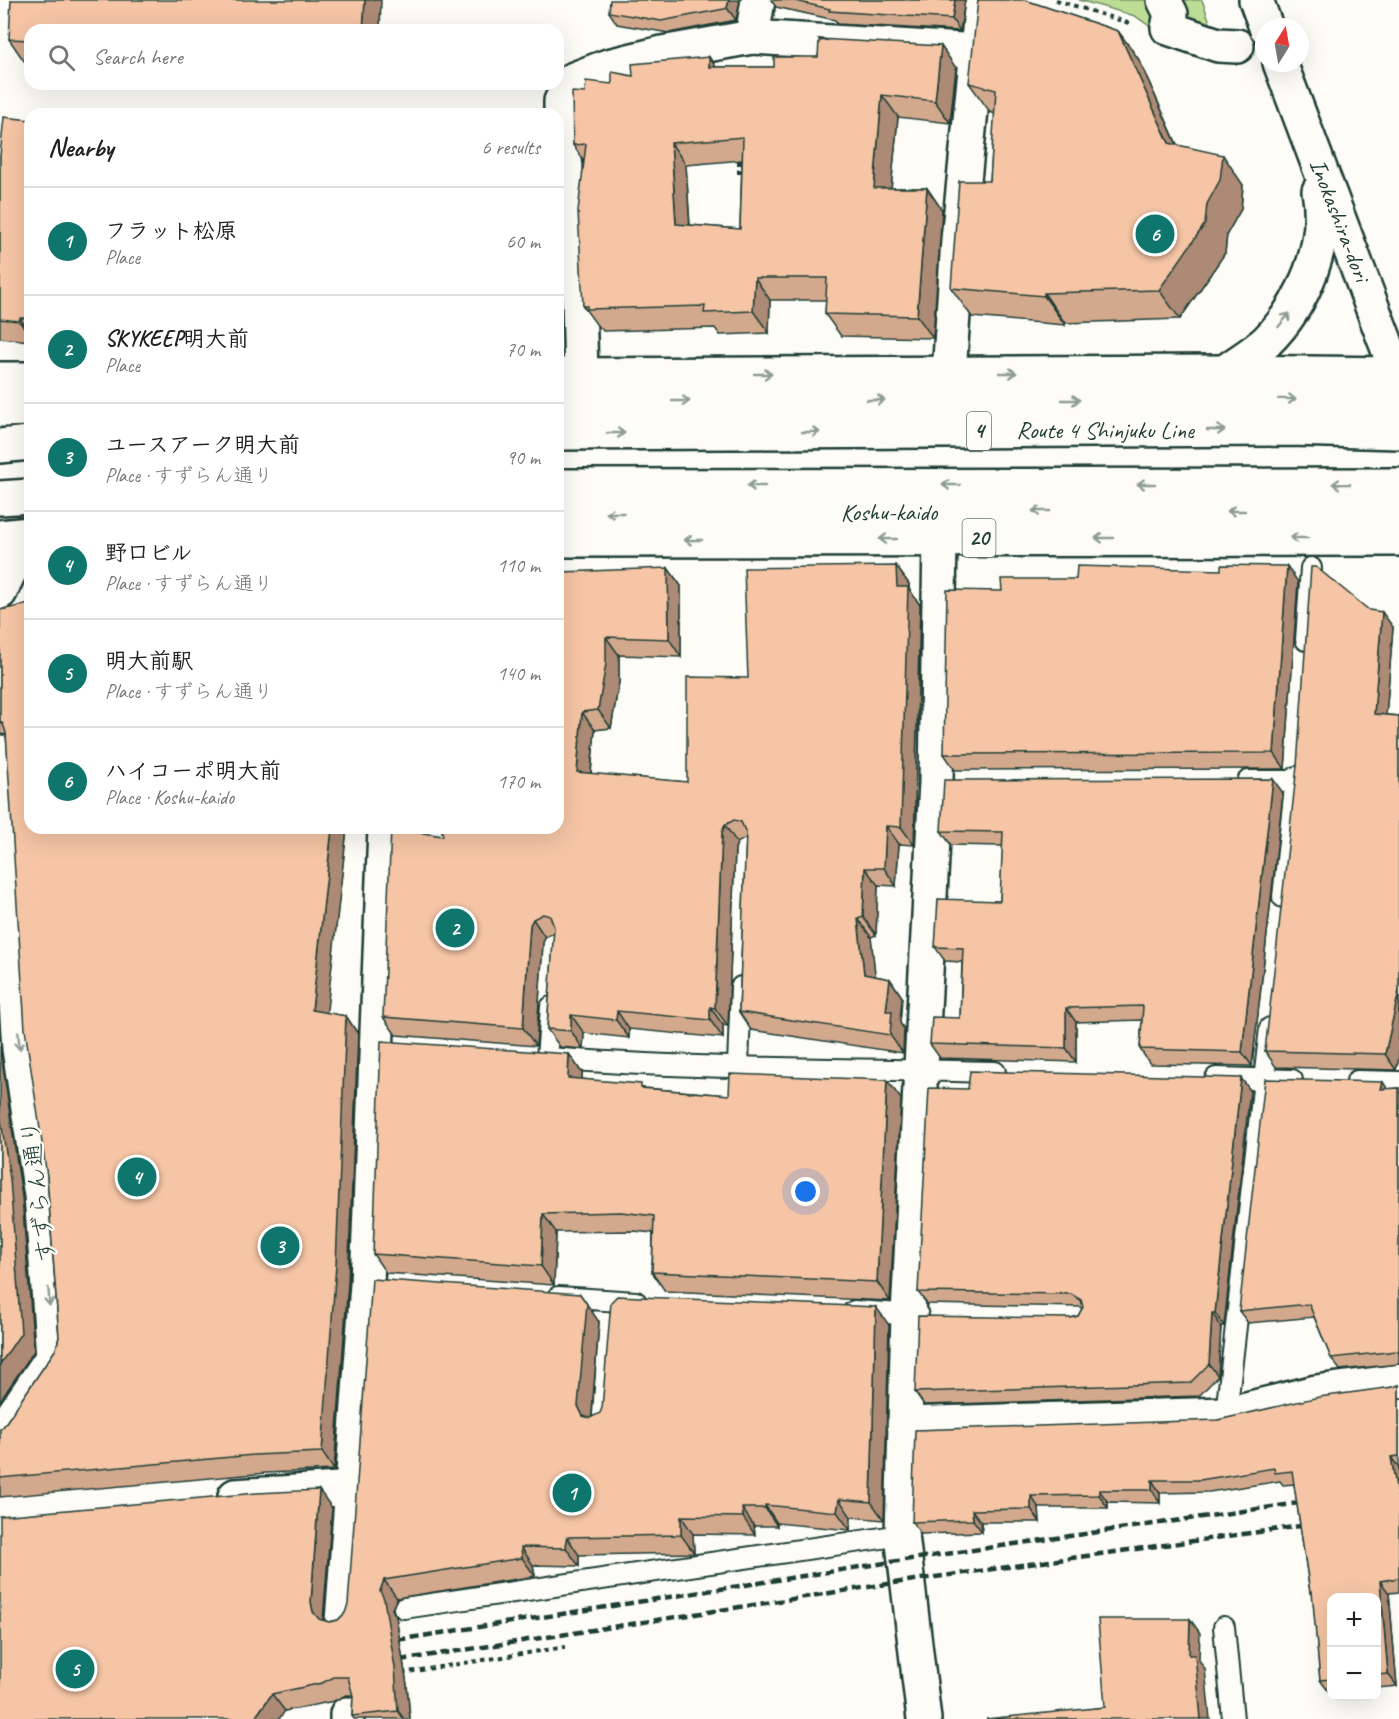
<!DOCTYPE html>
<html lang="en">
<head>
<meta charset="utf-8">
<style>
	body { margin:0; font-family:Caveat,"Klee One",sans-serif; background:#f6f6f6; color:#202124 }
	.controls { position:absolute; right:18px; bottom:18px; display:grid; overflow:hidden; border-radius:12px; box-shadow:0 6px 24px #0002 }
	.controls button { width:54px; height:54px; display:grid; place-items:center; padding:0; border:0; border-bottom:2px solid #e0e0e0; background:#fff; color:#202124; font:30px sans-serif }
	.compass { position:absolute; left:1255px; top:18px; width:54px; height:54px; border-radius:50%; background:#fff; box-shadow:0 6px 24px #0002; rotate:11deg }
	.you { position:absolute; left:806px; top:1192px; width:21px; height:21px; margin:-15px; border:4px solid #fff; border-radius:50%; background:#1a73e8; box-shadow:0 0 0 9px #1a73e833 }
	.badge { display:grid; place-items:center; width:39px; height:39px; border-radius:50%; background:#0f766e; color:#fff; font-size:20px; font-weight:700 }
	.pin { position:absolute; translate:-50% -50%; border:3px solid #fff; box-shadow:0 2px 6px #0006 }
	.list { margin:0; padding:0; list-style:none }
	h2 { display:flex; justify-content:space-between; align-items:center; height:78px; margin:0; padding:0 24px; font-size:26px }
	h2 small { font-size:20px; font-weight:400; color:#757577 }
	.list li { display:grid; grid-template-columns:39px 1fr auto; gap:18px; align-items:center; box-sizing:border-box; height:108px; padding:0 24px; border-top:2px solid #e0e0e0 }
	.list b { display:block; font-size:22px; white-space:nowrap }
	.list p { margin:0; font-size:20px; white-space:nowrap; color:#757577 }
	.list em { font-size:20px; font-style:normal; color:#757577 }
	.icon { flex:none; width:33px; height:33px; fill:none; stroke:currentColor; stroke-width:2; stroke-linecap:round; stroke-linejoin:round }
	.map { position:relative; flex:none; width:1399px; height:1719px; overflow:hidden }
	.search { position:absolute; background:#fff; box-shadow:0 6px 24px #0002; left:24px; top:24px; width:540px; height:66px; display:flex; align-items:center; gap:15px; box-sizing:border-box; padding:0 21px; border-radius:18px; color:#757577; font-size:22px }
	.panel { position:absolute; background:#fff; box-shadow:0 6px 24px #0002; left:24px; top:108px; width:540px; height:726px; border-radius:18px }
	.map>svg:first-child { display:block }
	.green { fill:#bddd95; stroke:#6e8d64; stroke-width:1.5 }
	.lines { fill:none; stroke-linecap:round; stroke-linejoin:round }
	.lane-casing { stroke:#1f3d34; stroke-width:24 }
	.street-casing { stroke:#1f3d34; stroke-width:38 }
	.secondary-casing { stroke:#1f3d34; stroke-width:38 }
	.highway-casing { stroke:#1f3d34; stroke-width:38 }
	.path { stroke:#1f3d34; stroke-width:4; stroke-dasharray:4.5 4.5; stroke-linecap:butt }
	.lane { stroke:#fdfcf7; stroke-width:20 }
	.street { stroke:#fdfcf7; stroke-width:33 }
	.secondary { stroke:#fdfcf7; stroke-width:33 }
	.highway { stroke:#fdfcf7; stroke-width:33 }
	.rail { stroke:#1f3d34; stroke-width:4.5; stroke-dasharray:9 4.5; stroke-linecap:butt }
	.wall { fill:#d3a98e; stroke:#1f3d34; stroke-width:1.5; fill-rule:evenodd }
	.shaded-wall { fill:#ac8a74; stroke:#1f3d34; stroke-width:1.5 }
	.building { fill:#f5c5a5; stroke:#1f3d34; stroke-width:1.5; fill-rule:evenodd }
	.oneway { stroke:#8e9c96 }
	.labels { text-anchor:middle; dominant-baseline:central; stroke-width:4.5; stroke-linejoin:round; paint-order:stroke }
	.shield { fill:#fdfcf7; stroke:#62766e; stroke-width:1.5 }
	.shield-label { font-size:22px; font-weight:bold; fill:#1f3d34 }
	.street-label { font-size:24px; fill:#1f3d34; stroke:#fdfcf7 }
</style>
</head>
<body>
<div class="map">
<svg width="1399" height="1719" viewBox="0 0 1399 1719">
	<rect width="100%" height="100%" fill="#fdfcf7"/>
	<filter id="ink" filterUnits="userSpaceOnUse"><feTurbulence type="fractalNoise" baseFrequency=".0167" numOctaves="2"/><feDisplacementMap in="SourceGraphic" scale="12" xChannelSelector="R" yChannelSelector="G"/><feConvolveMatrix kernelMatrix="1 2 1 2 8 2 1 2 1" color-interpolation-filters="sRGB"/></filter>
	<g filter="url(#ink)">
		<!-- green -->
		<polygon class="green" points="1079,0 1202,0 1221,53 1158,32 1135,16"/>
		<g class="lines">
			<defs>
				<g id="lane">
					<polyline points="1306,640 1311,568"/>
					<polyline points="1248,781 1296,781"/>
					<polyline points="1283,897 1296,777"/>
					<polyline points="547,1058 551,1007"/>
					<path d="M548,1058C697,1070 846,1068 995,1072"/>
					<polyline points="738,1065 741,987"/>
					<polyline points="1216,1078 1292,1080"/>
					<polyline points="1357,1081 1399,1082"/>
					<polyline points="558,1297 636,1302"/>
					<polyline points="854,1311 918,1315"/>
					<polyline points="1226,1414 1270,1028"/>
					<polyline points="404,1608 902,1535"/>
					<polyline points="1224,1627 1233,1719"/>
				</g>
				<g id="street">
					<polyline points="1164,0 1171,14 1168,28 1218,45 1237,46"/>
					<polyline points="752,37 758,0"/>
					<polyline points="949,374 958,240 982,0"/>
					<polyline points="581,375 578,261 561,129 561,101 574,79 608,66 662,53 752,37 979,51"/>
					<polyline points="0,592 13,564"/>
					<polyline points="0,752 19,1049 41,1195 53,1356 0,1434"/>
					<polyline points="904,1424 1226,1414 1316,1392 1399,1381"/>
					<polyline points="235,1496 353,1488"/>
					<polyline points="342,1621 367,1284 385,828"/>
					<polyline points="347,1714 347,1719"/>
					<polyline points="924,1719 902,1535 908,1314 936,782 940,539"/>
				</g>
				<g id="secondary">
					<polyline points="1256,0 1266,27"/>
					<polyline points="1280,63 1399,378"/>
					<path d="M1225,372C1238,362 1254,353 1266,342C1304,305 1329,243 1319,191"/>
				</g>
				<g id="highway">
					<polyline points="558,375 1225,372 1399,374"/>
					<polyline points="0,379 30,379"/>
					<polyline points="558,401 1399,401"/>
					<polyline points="0,410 30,409"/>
					<polyline points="558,433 1291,429 1399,432"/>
					<polyline points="0,446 30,443"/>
					<polyline points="558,486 1399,485"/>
					<polyline points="0,498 30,496"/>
					<polyline points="558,513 1290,511 1399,513"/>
					<polyline points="0,537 30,534"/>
					<polyline points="558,540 1399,539"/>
					<polyline points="0,566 30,562"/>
				</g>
			</defs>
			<!-- lane casing -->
			<use href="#lane" class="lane-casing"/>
			<!-- street casing -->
			<use href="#street" class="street-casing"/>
			<!-- secondary casing -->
			<use href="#secondary" class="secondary-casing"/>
			<!-- highway casing -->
			<use href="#highway" class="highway-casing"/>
			<!-- path -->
			<g class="path">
				<polyline points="1056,0 1132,24"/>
				<polyline points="739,174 739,157"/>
				<polyline points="402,1673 565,1647"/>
			</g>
			<!-- lane -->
			<use href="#lane" class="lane"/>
			<!-- street -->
			<use href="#street" class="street"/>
			<!-- secondary -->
			<use href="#secondary" class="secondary"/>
			<!-- highway -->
			<use href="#highway" class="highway"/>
			<!-- rail -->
			<g class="rail">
				<polyline points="384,1642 904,1560 1313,1501"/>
				<polyline points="387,1662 907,1581 1315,1524"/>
			</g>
		</g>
		<!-- wall -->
		<g class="wall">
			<polygon points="740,0 736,20 669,33 617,24 609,12"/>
			<polygon points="771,0 965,0 960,31 838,24 835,20 776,7"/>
			<polygon points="1031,2 1118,31 1139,60 1177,144 1243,185 1241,209 1227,234 1225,253 1180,319 1065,323 1065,325 972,317 951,288 990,181 995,114 990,112 969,83"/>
			<polygon points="30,30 30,61 24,61 9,39"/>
			<path d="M819,39L956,68L950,123L898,117L891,188H927L942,210L933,338L841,336L825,314L826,300H770L769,333L720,335L715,328L603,331L601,328H599L583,306L584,161L573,145L585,93L633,76L709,57L716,67H774L818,57L821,41ZM742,160L740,229L690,225L686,165Z"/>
			<polygon points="30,120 30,341 0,338 0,155"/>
			<polygon points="896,566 909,584 909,589 920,605 914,845 899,844 896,886 878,885 876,935 871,937 875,976 890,979 902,997 900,1023 904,1029 903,1053 751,1030 739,1012 746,838 737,843 735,849 728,1026 723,1025 723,1038 629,1029 629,1038 584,1033 583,1049 560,1047 547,1029 554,933 545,937 543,943 536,1046 396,1035 383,1017 443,836 560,664 668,568 681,586 681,657 619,655 619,682 611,728 595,730 591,774 687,782 748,678"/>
			<polygon points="1298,582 1285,769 955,770 944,754 1002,591"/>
			<polygon points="0,610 30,828 347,828 326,1013 346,1016 358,1034 348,1283 334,1470 266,1473 0,1497 0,1429 3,1427 56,1349 59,1337 47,1176 6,735 0,734"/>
			<polygon points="1369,610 1393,627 1386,715 1399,716 1399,1058 1396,1070 1276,1067 1265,1051"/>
			<polygon points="1283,793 1252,1066 1150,1064 1140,1049 1142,1020 1076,1022 1076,1062 940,1058 930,1044 960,1018 962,962 945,961 935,947 1000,901 1003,846 951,845 941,831"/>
			<polygon points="569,1054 582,1073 582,1079 644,1088 729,1095 901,1099 890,1301 665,1291 652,1272 653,1233 634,1231 556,1232 554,1285 386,1273 373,1254"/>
			<polygon points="1399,1088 1399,1364 1340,1370 1331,1358 1314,1317 1248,1323 1239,1311 1388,1089"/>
			<polygon points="968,1089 1250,1090 1224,1326 1221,1326 1218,1376 1199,1396 924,1405 915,1392 1071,1318 1078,1316 1082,1308 1080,1307 927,1304 918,1292"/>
			<polygon points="599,1322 592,1417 889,1325 884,1520 851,1517 850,1530 777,1523 777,1526 754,1526 755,1535 693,1534 694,1553 579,1555 579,1566 533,1565 535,1576 397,1598 392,1609 396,1617 407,1685 410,1719 354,1719 352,1716 353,1695 346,1695 334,1701 285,1711 0,1719 332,1508 323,1620 329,1622 338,1620 345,1613"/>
			<polygon points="1399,1385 1399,1592 1389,1593 1397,1686 1377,1688 1377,1598 1332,1598 1332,1692 1329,1692 1320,1680 1313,1595 1310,1592 1294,1484 1283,1485 1280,1481 1209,1492 1160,1493 1160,1503 1108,1502 1108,1508 1039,1508 1040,1522 981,1522 982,1532 921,1534 912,1522 1218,1420 1393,1387"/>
		</g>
		<!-- shaded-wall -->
		<g class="shaded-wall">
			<polygon points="365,0 381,0 380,30 363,30"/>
			<polygon points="729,0 740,0 736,20 727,8"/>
			<polygon points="955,0 965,0 960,31 952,19"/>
			<polygon points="1118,31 1139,60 1189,172 1169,143"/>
			<polygon points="941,46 956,68 950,123 935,101"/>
			<polygon points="709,57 724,79 709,67"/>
			<polygon points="882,95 898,117 889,210 874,188"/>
			<polygon points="671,143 686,165 691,246 676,224"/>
			<polygon points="1223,155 1243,185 1241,209 1227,234 1225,253 1180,319 1159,290 1207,204"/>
			<polygon points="927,188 942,210 933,338 917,316"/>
			<polygon points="755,278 770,300 769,333 753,311"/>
			<polygon points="1044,293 1065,323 1065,325 1044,296"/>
			<polygon points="20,318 30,333 30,336 19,321"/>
			<polygon points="896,566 909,584 909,589 920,605 914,845 901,827"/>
			<polygon points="1287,566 1298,582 1285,769 1274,753"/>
			<polygon points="668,568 681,586 681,657 669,639"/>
			<polygon points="1382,612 1393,627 1385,730 1374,714"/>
			<polygon points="606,637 619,655 619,682 611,728 598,710"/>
			<polygon points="582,712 595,730 589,790 577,772"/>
			<polygon points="1273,779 1283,793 1252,1066 1242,1052"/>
			<polygon points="725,825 737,843 735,849 728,1026 715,1008 722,832"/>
			<polygon points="886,826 899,844 896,886 884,868"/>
			<polygon points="332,828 347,828 325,1028 312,1010"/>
			<polygon points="865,868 878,885 876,935 863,917"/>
			<polygon points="533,919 545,937 543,943 536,1046 523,1028 530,925"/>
			<polygon points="858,919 871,937 877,992 864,974"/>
			<polygon points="890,979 902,997 900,1023 904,1029 903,1053 890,1035 886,1011"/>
			<polygon points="1399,991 1399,1058 1396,1070 1385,1054"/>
			<polygon points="710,1007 723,1025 723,1038 710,1020"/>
			<polygon points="1066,1008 1076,1022 1076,1062 1066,1048"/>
			<polygon points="617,1011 629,1029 629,1038 616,1020"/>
			<polygon points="571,1015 584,1033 583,1049 571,1031"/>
			<polygon points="346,1016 358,1034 348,1283 334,1470 322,1452"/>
			<polygon points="0,1046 22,1197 34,1351 0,1401"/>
			<polygon points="569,1054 582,1073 581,1097 568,1078"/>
			<polygon points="1241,1078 1250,1090 1224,1326 1215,1313"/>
			<polygon points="887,1080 901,1099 890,1301 877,1282"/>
			<polygon points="1383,1082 1391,1094 1381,1089"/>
			<polygon points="543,1214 556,1232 554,1285 541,1266"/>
			<polygon points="580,1294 599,1322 591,1424 583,1416 578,1406"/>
			<polygon points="876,1307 889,1325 884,1520 871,1502"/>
			<polygon points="1212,1313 1221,1326 1218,1376 1209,1364"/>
			<polygon points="1391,1457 1399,1468 1399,1506"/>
			<polygon points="1152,1480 1160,1493 1160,1503 1152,1490"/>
			<polygon points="319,1490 332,1508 323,1620 325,1630 313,1612 311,1602"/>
			<polygon points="1099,1490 1108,1502 1108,1508 1099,1495"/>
			<polygon points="1031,1496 1039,1508 1040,1522 1031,1509"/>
			<polygon points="839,1499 851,1517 850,1530 837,1512"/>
			<polygon points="765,1505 777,1523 777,1526 765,1508"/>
			<polygon points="742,1508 754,1526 755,1535 743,1517"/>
			<polygon points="972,1510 981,1522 982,1532 973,1520"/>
			<polygon points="681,1516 693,1534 694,1553 681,1535"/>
			<polygon points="567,1537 579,1555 579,1566 566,1548"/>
			<polygon points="521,1547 533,1565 535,1576 522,1558"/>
			<polygon points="384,1580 397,1598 392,1609 396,1617 407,1685 410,1719 404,1719 398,1711 380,1591"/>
			<polygon points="1380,1581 1389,1593 1397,1686 1388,1674"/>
			<polygon points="1190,1619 1200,1633 1199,1660 1205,1669 1210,1719 1201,1719 1189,1655"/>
			<polygon points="272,1694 285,1711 279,1719 254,1719"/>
		</g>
		<!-- building -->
		<g class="building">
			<polygon points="11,0 365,0 363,30 30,30 30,40 9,39"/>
			<polygon points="610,0 729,0 727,8 724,9 661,21 609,12"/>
			<polygon points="791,0 955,0 952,19 829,11 830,9"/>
			<polygon points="978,0 1025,0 1118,31 1169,143 1223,155 1220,180 1207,204 1205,224 1159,290 1044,293 1044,296 951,288 959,181 990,181 996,90 969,83"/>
			<path d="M819,39L941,46L935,101L882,95L874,188H927L917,316L825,314L827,278H755L753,311L704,313L705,306L587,309V306H583L578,211L586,144L573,145L572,92L585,93L586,81L612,84V72L633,76L632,64L709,57V67H774V57H818L819,41L828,40ZM743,137L740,229L676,224L671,143Z"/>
			<polygon points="4,117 30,120 30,318 20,318 19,321 0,319 0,155"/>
			<polygon points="1221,565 1287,566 1274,753 944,754 947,590 1002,591 1001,579 1076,579 1077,566 1221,570"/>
			<polygon points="896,566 897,587 908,587 901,827 886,826 884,868 865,868 863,917 858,919 864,974 890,979 886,1011 892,1011 890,1035 739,1012 746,833 741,822 734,820 725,825 722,832 715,1008 710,1007 710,1020 617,1011 616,1020 571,1015 571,1031 547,1029 554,927 550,916 543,914 533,919 530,925 523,1028 383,1017 391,828 443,836 441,828 558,828 558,664 560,664 562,572 668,568 669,639 606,637 606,664 598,710 582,712 577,772 687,782 687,677 748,678 744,568"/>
			<polygon points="1311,567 1316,567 1369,610 1382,612 1374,714 1399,716 1399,991 1385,1054 1265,1051 1297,766"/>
			<polygon points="30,604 30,828 332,828 312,1010 346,1016 336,1265 322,1452 254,1455 0,1478 0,1429 3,1427 56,1349 59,1337 47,1176 25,1029 6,733 3,724 0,721 0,610"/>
			<polygon points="1273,779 1242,1052 1140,1049 1143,1006 1066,1008 1066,1048 930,1044 932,1017 960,1018 963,948 935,947 938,899 1000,901 1003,832 941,831 944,780"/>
			<polygon points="381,1041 569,1054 568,1078 641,1084 641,1088 729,1095 730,1074 887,1080 877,1282 652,1272 654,1216 621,1212 543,1214 541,1266 373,1254"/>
			<polygon points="970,1071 1241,1078 1215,1313 1212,1313 1209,1364 1190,1383 915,1392 918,1316 1071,1318 1078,1316 1083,1307 1081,1300 1071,1294 918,1292 929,1088 968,1089"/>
			<polygon points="1265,1079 1383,1082 1381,1089 1399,1088 1399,1353 1397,1351 1331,1358 1309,1304 1239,1311"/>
			<polygon points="0,1114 10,1179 21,1333 0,1364"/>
			<polygon points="372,1279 580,1294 587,1304 578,1406 583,1416 590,1418 600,1413 602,1408 611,1302 617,1296 876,1307 871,1502 839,1499 837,1512 765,1505 765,1508 742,1508 743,1517 681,1516 681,1535 567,1537 566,1548 521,1547 522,1558 384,1580 380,1591 384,1599 395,1668 398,1711 352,1716 353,1696 348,1677 334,1677 322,1683 272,1694 254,1719 0,1719 0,1516 257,1493 319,1490 311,1602 313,1612 319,1619 329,1622 338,1620 345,1613 348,1604"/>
			<polygon points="1399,1385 1399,1456 1391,1457 1399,1506 1399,1578 1380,1581 1388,1674 1377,1675 1377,1598 1332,1598 1332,1679 1320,1680 1312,1591 1310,1592 1292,1471 1275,1473 1274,1468 1200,1480 1152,1480 1152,1490 1099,1490 1099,1495 1031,1496 1031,1509 972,1510 973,1520 912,1522 915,1430 1218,1420 1319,1397 1393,1387"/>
			<polygon points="1098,1619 1190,1619 1189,1655 1195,1655 1201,1719 986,1719 1105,1707"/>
		</g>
		<!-- one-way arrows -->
		<defs><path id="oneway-shaft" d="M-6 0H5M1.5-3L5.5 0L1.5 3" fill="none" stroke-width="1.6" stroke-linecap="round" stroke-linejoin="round" transform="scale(1.5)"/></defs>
		<g class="oneway">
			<use href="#oneway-shaft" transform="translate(1284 320) rotate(-51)"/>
			<use href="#oneway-shaft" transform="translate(1008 373)"/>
			<use href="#oneway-shaft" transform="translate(763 374)"/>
			<use href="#oneway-shaft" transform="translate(1287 399) rotate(1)"/>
			<use href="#oneway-shaft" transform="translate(876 400)"/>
			<use href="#oneway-shaft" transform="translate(1071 400)"/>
			<use href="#oneway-shaft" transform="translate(681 401)"/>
			<use href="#oneway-shaft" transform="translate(1216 430)"/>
			<use href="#oneway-shaft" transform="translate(811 432)"/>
			<use href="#oneway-shaft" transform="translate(616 433)"/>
			<use href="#oneway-shaft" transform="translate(1146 484) rotate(180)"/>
			<use href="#oneway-shaft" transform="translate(1341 484) rotate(-179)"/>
			<use href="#oneway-shaft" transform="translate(951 485) rotate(180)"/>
			<use href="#oneway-shaft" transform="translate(756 486) rotate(180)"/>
			<use href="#oneway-shaft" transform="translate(1041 511) rotate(180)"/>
			<use href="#oneway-shaft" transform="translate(1236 511) rotate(180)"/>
			<use href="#oneway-shaft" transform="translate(615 513) rotate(180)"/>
			<use href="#oneway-shaft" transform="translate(1104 538) rotate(180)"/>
			<use href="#oneway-shaft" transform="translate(1299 538) rotate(180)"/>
			<use href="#oneway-shaft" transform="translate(888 539) rotate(180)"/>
			<use href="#oneway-shaft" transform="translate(693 540) rotate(180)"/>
			<use href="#oneway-shaft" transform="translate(19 1041) rotate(86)"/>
			<use href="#oneway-shaft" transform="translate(49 1297) rotate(86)"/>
		</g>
	</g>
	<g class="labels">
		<!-- shield labels -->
		<g class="shield">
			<rect x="967" y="412" width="24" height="38" rx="4.5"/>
			<rect x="962.5" y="519" width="33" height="38" rx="4.5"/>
		</g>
		<g class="shield-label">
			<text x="979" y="431">4</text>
			<text x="979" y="538">20</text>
		</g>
		<!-- street labels -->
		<g class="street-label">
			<text transform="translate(1340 220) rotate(69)">Inokashira-dori</text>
			<text x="1105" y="430">Route 4 Shinjuku Line</text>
			<text x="889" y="512">Koshu-kaido</text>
			<text transform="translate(38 1191) rotate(-97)">すずらん通り</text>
		</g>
	</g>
</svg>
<div class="controls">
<button>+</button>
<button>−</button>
</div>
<svg class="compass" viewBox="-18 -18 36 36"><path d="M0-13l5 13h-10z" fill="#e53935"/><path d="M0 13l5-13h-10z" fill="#757577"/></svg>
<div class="you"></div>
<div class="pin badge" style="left:572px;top:1493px">1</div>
<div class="pin badge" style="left:455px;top:928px">2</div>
<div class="pin badge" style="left:280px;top:1246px">3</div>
<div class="pin badge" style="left:137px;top:1177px">4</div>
<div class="pin badge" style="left:75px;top:1669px">5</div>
<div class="pin badge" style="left:1155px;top:234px">6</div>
<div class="search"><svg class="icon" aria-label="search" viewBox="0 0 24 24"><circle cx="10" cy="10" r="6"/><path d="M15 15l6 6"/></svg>Search here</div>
<section class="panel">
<h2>Nearby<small>6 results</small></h2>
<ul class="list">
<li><span class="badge">1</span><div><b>フラット松原</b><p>Place</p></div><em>60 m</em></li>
<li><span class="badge">2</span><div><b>SKYKEEP明大前</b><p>Place</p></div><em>70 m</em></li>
<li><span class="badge">3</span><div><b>ユースアーク明大前</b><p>Place · すずらん通り</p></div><em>90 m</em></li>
<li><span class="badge">4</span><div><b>野口ビル</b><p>Place · すずらん通り</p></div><em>110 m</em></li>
<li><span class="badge">5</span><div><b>明大前駅</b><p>Place · すずらん通り</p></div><em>140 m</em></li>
<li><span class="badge">6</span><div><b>ハイコーポ明大前</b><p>Place · Koshu-kaido</p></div><em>170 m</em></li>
</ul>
</section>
</div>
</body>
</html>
